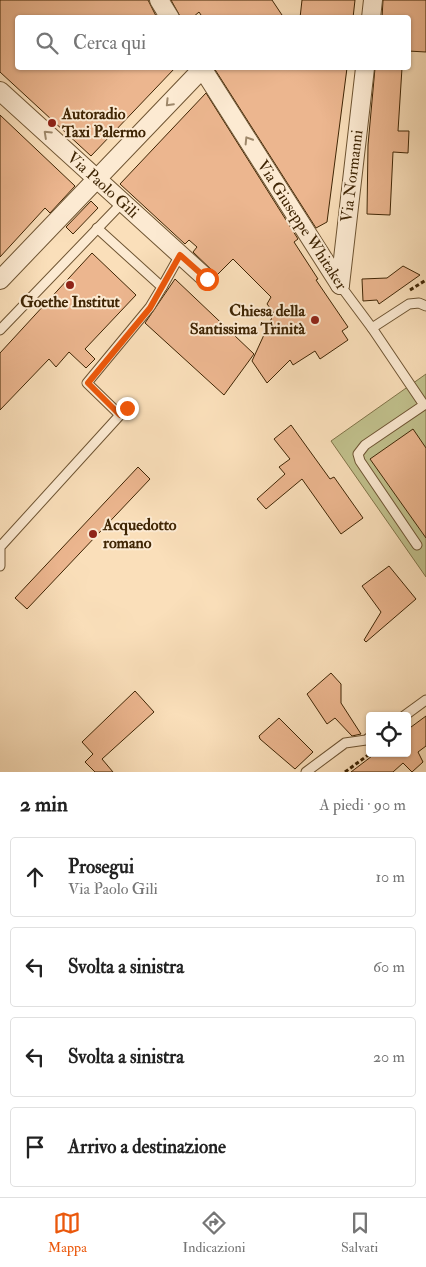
<!DOCTYPE html>
<html lang="it">
<head>
<meta charset="utf-8">
<style>
	body { margin:0; font-family:"IM FELL Double Pica",serif; background:#f2f2f2; color:#222 }
	.controls { position:absolute; right:15px; bottom:15px; display:grid; overflow:hidden; border-radius:5px; box-shadow:0 1px 4px #0004 }
	.controls button { width:45px; height:45px; display:grid; place-items:center; padding:0; border:0; border-bottom:1px solid #e0e0e0; background:#fff; color:#222; font:25px sans-serif }
	.stop { position:absolute; width:15px; height:15px; margin:-11px; border:4px solid #ea580c; border-radius:50%; background:#fff }
	.stop.end { background:#ea580c; border-color:#fff; box-shadow:0 1px 5px #0008 }
	.list { margin:0; padding:0; list-style:none }
	h2 { display:flex; justify-content:space-between; align-items:center; height:65px; margin:0; padding:0 20px; font-size:21px }
	h2 small { font-size:16px; font-weight:400; color:#767676 }
	.list li { display:grid; grid-template-columns:32px 1fr auto; gap:15px; align-items:center; box-sizing:border-box; height:80px; margin:0 10px 10px; padding:0 10px; border:1px solid #e0e0e0; border-radius:5px }
	.list b { display:block; font-size:19px; white-space:nowrap }
	.list p { margin:0; font-size:16px; white-space:nowrap; color:#767676 }
	.list em { font-size:16px; font-style:normal; color:#767676 }
	.icon { flex:none; width:28px; height:28px; fill:none; stroke:currentColor; stroke-width:2; stroke-linecap:round; stroke-linejoin:round }
	.map { position:relative; flex:none; width:426px; height:772px; overflow:hidden }
	.search { position:absolute; background:#fff; box-shadow:0 1px 4px #0004; left:15px; right:15px; top:15px; height:55px; display:flex; align-items:center; gap:12px; box-sizing:border-box; padding:0 18px; border-radius:5px; color:#767676; font-size:19px }
	.sheet { height:425px; background:#fff }
	nav { display:flex; justify-content:space-around; align-items:center; box-sizing:border-box; height:70px; border-top:1px solid #e0e0e0; background:#fff; font-size:14px; color:#767676 }
	nav a { display:grid; justify-items:center; gap:2px }
	nav .on { color:#ea580c }
	.map>svg:first-child { display:block }
	.green { fill:#c1c18d; stroke:#807348 }
	.building { fill:#ecb68f; stroke:#3f2504 }
	.lines { fill:none; stroke-linecap:round; stroke-linejoin:round }
	.lane-casing { stroke:#6e5432; stroke-width:11 }
	.street-casing { stroke:#6e5432; stroke-width:20 }
	.path { stroke:#3f2504; stroke-width:3; stroke-dasharray:4 2.5; stroke-linecap:butt }
	.lane { stroke:#fcead2; stroke-width:9 }
	.street { stroke:#fcead2; stroke-width:18 }
	.oneway { stroke:#9e886b }
	.route { stroke:#ea580c; stroke-width:6 }
	.poi-dot { fill:#8f2418; stroke:#fcead2; stroke-width:2 }
	.labels { text-anchor:middle; dominant-baseline:central; stroke-width:4; stroke-linejoin:round; paint-order:stroke }
	.poi-label { font-size:16px; font-weight:bold; fill:#3f2504; stroke:#fcead2; text-anchor:start }
	.street-label { font-size:16px; fill:#3f2504; stroke:#fcead2 }
</style>
</head>
<body>
<div class="map">
<svg width="426" height="772" viewBox="0 0 426 772">
	<rect width="100%" height="100%" fill="#fadfba"/>
	<filter id="stains"><feTurbulence type="fractalNoise" baseFrequency=".004" numOctaves="4"/><feColorMatrix values="0 0 0 0 .2 0 0 0 0 .09 0 0 0 0 .02 0 0 0 .5 -.17"/></filter>
	<radialGradient id="worn" r=".72"><stop offset=".6" stop-color="#630" stop-opacity="0"/><stop offset="1" stop-color="#630" stop-opacity=".3"/></radialGradient>
	<!-- green -->
	<polygon class="green" points="426,374 426,577 331,441"/>
	<!-- building -->
	<g class="building">
		<polygon points="0,0 148,0 157,18 18,18 18,68 175,68 91,156 0,72"/>
		<polygon points="171,0 272,0 284,18 203,18 199,12 192,18 181,18"/>
		<polygon points="302,0 355,0 353,18 300,18"/>
		<polygon points="383,0 426,0 426,52 408,51 408,18 382,18"/>
		<polygon points="214,68 347,68 327,222 316,228"/>
		<polygon points="375,68 402,68 398,131 409,131 408,153 393,152 390,215 367,214 368,145"/>
		<polygon points="206,93 298,239 294,242 318,279 316,280 348,327 342,331 348,340 320,359 315,351 293,365 290,360 267,383 252,361 274,313 267,304 271,297 233,259 217,275 193,252 197,247 189,240 185,244 120,184"/>
		<polygon points="0,115 75,186 50,213 45,208 0,257"/>
		<polygon points="91,201 98,208 73,234 66,227"/>
		<polygon points="92,253 136,295 85,349 95,359 86,368 69,352 56,367 49,359 0,410 0,353"/>
		<polygon points="403,266 420,275 379,304 377,300 363,301 362,279 387,278"/>
		<polygon points="175,279 254,354 224,395 145,323"/>
		<polygon points="291,425 330,479 334,477 363,518 341,534 302,479 266,509 257,499 285,474 279,467 290,459 274,439"/>
		<polygon points="413,429 426,448 426,538 370,459"/>
		<polygon points="138,467 150,479 27,609 15,598"/>
		<polygon points="389,566 416,599 366,642 364,640 381,612 362,586"/>
		<polygon points="331,673 341,684 341,703 361,734 352,736 335,718 327,724 307,694"/>
		<polygon points="135,691 154,712 102,759 113,772 95,772 85,762 93,754 82,742"/>
		<polygon points="426,716 426,746 418,752 423,762 412,772 403,763 393,772 351,772 376,753 407,753 407,730"/>
		<polygon points="279,718 313,752 295,769 260,739 259,736"/>
	</g>
	<g class="lines">
		<defs>
			<g id="lane">
				<polyline points="340,285 372,328 409,304 419,303 426,306"/>
				<polyline points="162,287 180,255"/>
				<polyline points="372,328 424,405 365,445 358,454 360,461 417,545"/>
				<polyline points="0,330 122,203"/>
				<polyline points="0,566 0,547 120,415 87,383 150,307 162,287 97,228"/>
				<polyline points="404,716 426,700"/>
				<polyline points="306,772 345,743 366,740 370,737"/>
			</g>
			<g id="street">
				<polyline points="159,0 170,18"/>
				<polyline points="371,18 373,0"/>
				<polyline points="202,68 340,285"/>
				<polyline points="0,91 207,279"/>
				<polyline points="0,280 203,68"/>
				<polyline points="340,285 365,68"/>
			</g>
		</defs>
		<!-- lane casing -->
		<use href="#lane" class="lane-casing"/>
		<!-- street casing -->
		<use href="#street" class="street-casing"/>
		<!-- path -->
		<g class="path">
			<polyline points="410,290 426,280"/>
			<polyline points="345,772 371,753"/>
		</g>
		<!-- lane -->
		<use href="#lane" class="lane"/>
		<!-- street -->
		<use href="#street" class="street"/>
	</g>
	<!-- one-way arrows -->
	<defs><path id="oneway-chevron" d="M-2-3.5L2.5 0L-2 3.5" fill="none" stroke-width="1.6" stroke-linecap="round" stroke-linejoin="round" transform="scale(1.25)"/></defs>
	<g class="oneway">
		<use href="#oneway-chevron" transform="translate(169 103) rotate(134)"/>
		<use href="#oneway-chevron" transform="translate(47 134) rotate(-137)"/>
		<use href="#oneway-chevron" transform="translate(248 140) rotate(-122)"/>
	</g>
	<g class="lines">
		<!-- route -->
		<polyline class="route" points="127,408 120,415 88,383 150,308 180,255 207,279"/>
	</g>
	<!-- markers -->
	<g class="poi-dot">
		<circle cx="52" cy="123" r="5"/>
		<circle cx="70" cy="285" r="5"/>
		<circle cx="315" cy="320" r="5"/>
		<circle cx="93" cy="534" r="5"/>
	</g>
	<g class="labels">
		<!-- poi labels -->
		<g class="poi-label">
			<text x="62" y="114">Autoradio<tspan x="62" dy="18">Taxi Palermo</tspan></text>
			<text x="70" y="302" text-anchor="middle">Goethe Institut</text>
			<text x="305" y="311" text-anchor="end">Chiesa della<tspan x="305" dy="18">Santissima Trinità</tspan></text>
			<text x="103" y="525">Acquedotto<tspan x="103" dy="18">romano</tspan></text>
		</g>
		<!-- street labels -->
		<g class="street-label">
			<text transform="translate(352 176) rotate(-83)">Via Normanni</text>
			<text transform="translate(103 185) rotate(42)">Via Paolo Gili</text>
			<text transform="translate(302 225) rotate(57)">Via Giuseppe Whitaker</text>
		</g>
	</g>
	<rect width="100%" height="100%" filter="url(#stains)"/>
	<rect width="100%" height="100%" fill="url(#worn)"/>
</svg>
<div class="controls">
<button><svg class="icon" aria-label="locate" viewBox="0 0 24 24"><circle cx="12" cy="12" r="6"/><path d="M12 2v4M12 18v4M2 12h4M18 12h4"/></svg></button>
</div>
<div class="stop" style="left:207px;top:279px"></div>
<div class="stop end" style="left:127px;top:408px"></div>
<div class="search"><svg class="icon" aria-label="search" viewBox="0 0 24 24"><circle cx="10" cy="10" r="6"/><path d="M15 15l6 6"/></svg>Cerca qui</div>
</div>
<section class="sheet">
<h2>2 min<small>A piedi · 90 m</small></h2>
<ul class="list">
<li><svg class="icon" aria-label="ahead" viewBox="0 0 24 24"><path d="M12 20V5M6 11l6-6 6 6"/></svg><div><b>Prosegui</b><p>Via Paolo Gili</p></div><em>10 m</em></li>
<li><svg class="icon" aria-label="left" viewBox="0 0 24 24"><path d="M17 20v-9H6M10 6l-5 5 5 5"/></svg><div><b>Svolta a sinistra</b></div><em>60 m</em></li>
<li><svg class="icon" aria-label="left" viewBox="0 0 24 24"><path d="M17 20v-9H6M10 6l-5 5 5 5"/></svg><div><b>Svolta a sinistra</b></div><em>20 m</em></li>
<li><svg class="icon" aria-label="arrive" viewBox="0 0 24 24"><path d="M6 21V4h12l-3 4 3 4H6"/></svg><div><b>Arrivo a destinazione</b></div></li>
</ul>
</section>
<nav>
<a class="on"><svg class="icon" aria-label="map" viewBox="0 0 24 24"><path d="M3 6l6-2 6 2 6-2v14l-6 2-6-2-6 2zM9 4v14M15 6v14"/></svg>Mappa</a>
<a><svg class="icon" aria-label="directions" viewBox="0 0 24 24"><path d="M12 3l9 9-9 9-9-9zM9 14v-3h6M13 9l2 2-2 2"/></svg>Indicazioni</a>
<a><svg class="icon" aria-label="saved" viewBox="0 0 24 24"><path d="M7 4h10v16l-5-4-5 4z"/></svg>Salvati</a>
</nav>
</body>
</html>
